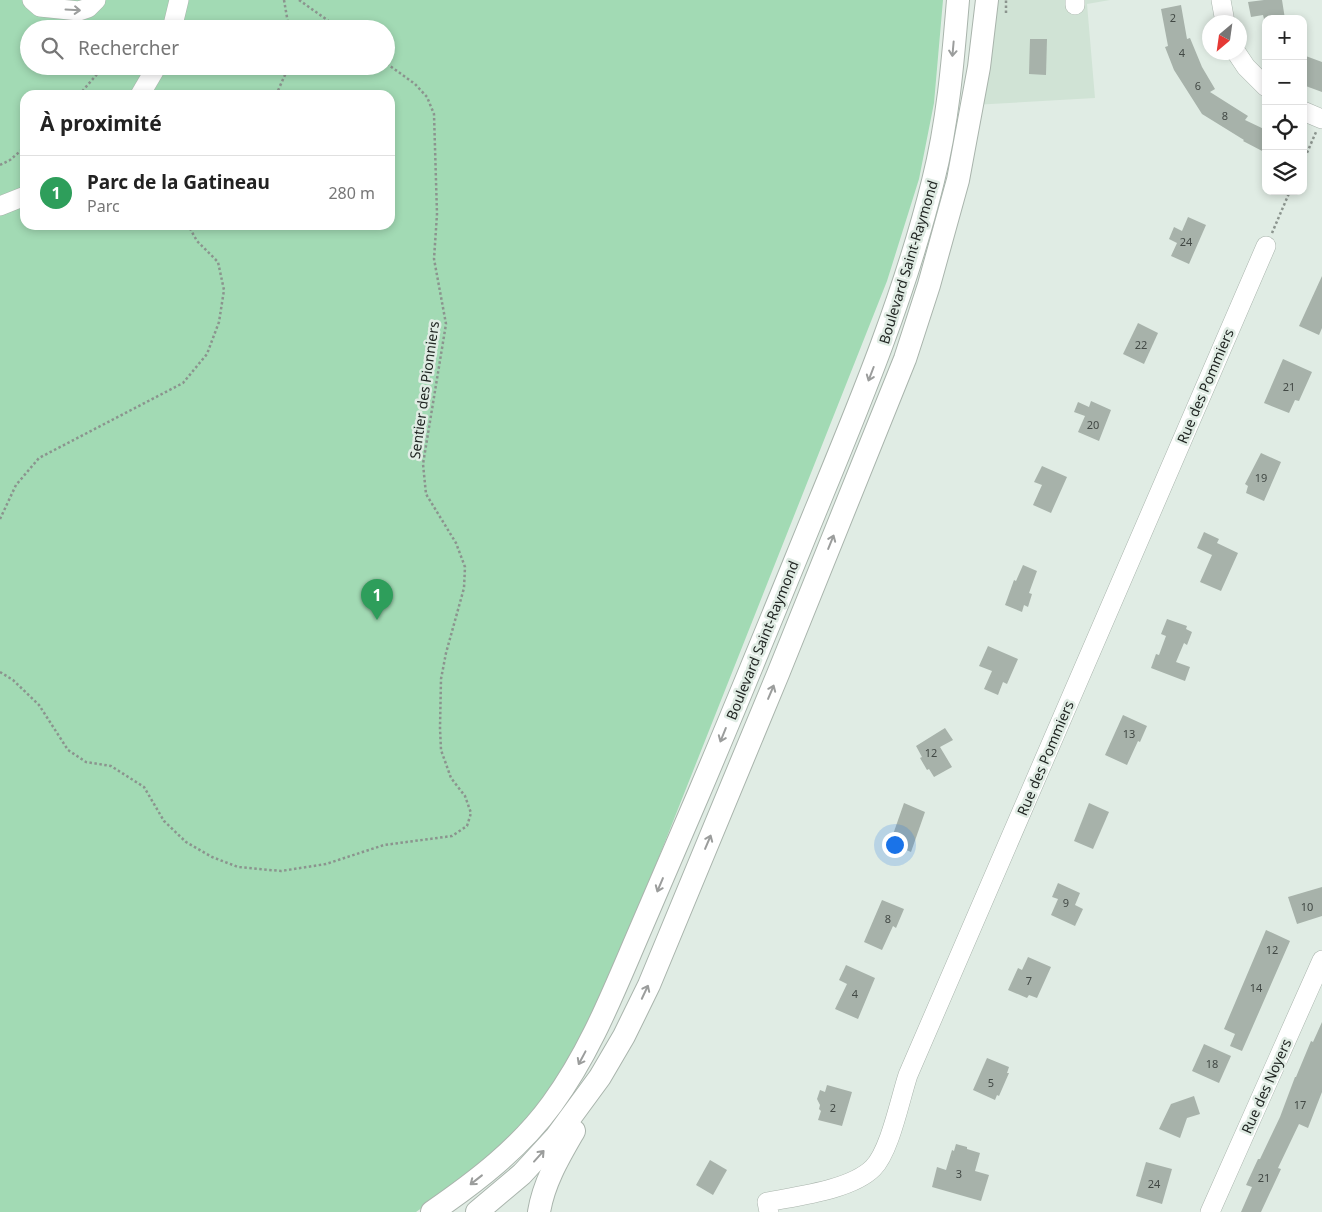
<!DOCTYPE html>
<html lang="fr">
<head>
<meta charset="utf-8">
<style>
	body { margin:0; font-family:"Noto Sans",sans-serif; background:#f6f6f6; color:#222 }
	.controls { position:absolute; right:15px; top:15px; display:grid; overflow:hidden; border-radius:10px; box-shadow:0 2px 8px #0003 }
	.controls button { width:45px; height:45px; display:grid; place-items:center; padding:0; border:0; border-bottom:1px solid #e0e0e0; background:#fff; color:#222; font:25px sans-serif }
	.compass { position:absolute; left:1202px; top:15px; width:45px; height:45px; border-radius:50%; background:#fff; box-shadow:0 2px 8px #0003; rotate:209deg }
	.you { position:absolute; left:894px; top:844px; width:18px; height:18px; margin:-12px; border:4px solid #fff; border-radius:50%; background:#1a73e8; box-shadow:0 0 0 8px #1a73e833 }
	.badge { display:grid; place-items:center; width:32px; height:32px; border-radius:50%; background:#111827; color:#fff; font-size:16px; font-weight:700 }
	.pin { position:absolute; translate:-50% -41px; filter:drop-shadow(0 1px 2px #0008) }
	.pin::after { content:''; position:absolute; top:26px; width:18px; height:15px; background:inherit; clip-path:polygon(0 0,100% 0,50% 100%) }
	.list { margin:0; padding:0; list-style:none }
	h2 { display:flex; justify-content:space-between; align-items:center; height:65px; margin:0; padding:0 20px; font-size:21px }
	h2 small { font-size:16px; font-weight:400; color:#767676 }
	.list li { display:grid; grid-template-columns:32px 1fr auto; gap:15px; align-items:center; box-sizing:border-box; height:75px; padding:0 20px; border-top:1px solid #e0e0e0 }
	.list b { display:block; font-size:19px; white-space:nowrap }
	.list p { margin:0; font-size:16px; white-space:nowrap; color:#767676 }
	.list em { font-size:16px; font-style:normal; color:#767676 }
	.icon { flex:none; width:28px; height:28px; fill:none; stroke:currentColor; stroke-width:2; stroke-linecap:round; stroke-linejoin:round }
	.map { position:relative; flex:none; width:1322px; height:1212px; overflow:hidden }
	.search { position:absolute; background:#fff; box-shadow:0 2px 8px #0003; left:20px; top:20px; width:375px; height:55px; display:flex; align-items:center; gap:12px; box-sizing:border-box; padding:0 18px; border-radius:28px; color:#767676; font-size:19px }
	.panel { position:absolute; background:#fff; box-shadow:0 2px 8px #0003; left:20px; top:90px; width:375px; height:140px; border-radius:15px }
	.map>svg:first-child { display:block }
	.built { fill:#d0e3d5 }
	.green { fill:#a2dab4; fill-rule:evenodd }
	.building { fill:#a7b2aa }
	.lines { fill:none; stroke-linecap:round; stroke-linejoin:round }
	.minor-casing { stroke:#a9b4ac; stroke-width:20 }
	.major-casing { stroke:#a9b4ac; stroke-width:24 }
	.path { stroke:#8b948e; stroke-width:2.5; stroke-dasharray:2.5 2.5; stroke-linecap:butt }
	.minor { stroke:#fff; stroke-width:19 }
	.major { stroke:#fff; stroke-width:22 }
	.oneway { stroke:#9b9d9c }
	.labels { text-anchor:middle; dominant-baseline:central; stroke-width:5; stroke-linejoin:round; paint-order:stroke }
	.number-label { font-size:11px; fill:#424945 }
	.street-label { font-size:14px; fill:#212623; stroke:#e0ece4 }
</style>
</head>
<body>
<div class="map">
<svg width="1322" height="1212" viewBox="0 0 1322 1212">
	<rect width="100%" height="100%" fill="#e0ece4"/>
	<!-- built -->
	<polygon class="built" points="987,0 1110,0 1087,4 1095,98 973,105"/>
	<!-- green -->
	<path class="green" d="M0,0H943L934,103L919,179L887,281L619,958L578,1043L542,1101L500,1148L443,1193L416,1212H0ZM29,29H386V66H29ZM25,95H390V225H25Z"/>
	<!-- building -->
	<g class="building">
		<polygon points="1264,0 1282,0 1285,19 1264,19 1263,15 1251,17 1248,2"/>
		<polygon points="1181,5 1187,39 1190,38 1202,67 1215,89 1210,92 1248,116 1245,120 1266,130 1266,153 1243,141 1244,140 1202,114 1174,70 1165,47 1168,46 1161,9"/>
		<polygon points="1030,39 1047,39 1046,75 1029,74"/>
		<polygon points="1303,55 1322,62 1322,92 1303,85"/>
		<polygon points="1188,217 1206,225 1189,264 1171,256 1177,243 1169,239 1174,227 1182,231"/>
		<polygon points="1322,276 1322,328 1319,335 1299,326"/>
		<polygon points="1138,323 1158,333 1144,364 1123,354"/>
		<polygon points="1283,359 1312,372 1299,401 1295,400 1289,413 1264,403"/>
		<polygon points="1091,401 1111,410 1099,441 1078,432 1085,416 1074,412 1078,402 1089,407"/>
		<polygon points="1261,453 1281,462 1264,501 1246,493 1248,486 1245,484"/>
		<polygon points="1042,466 1067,477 1051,513 1033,505 1042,485 1034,482"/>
		<polygon points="1204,532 1219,539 1217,543 1238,553 1221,591 1200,582 1212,555 1197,548"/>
		<polygon points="1023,565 1037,571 1029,593 1032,594 1028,607 1024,605 1022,612 1005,605 1014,580 1016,581"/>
		<polygon points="1167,619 1187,626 1186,629 1192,632 1187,645 1184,643 1176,662 1190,667 1185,681 1151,668 1156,654 1159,655 1166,636 1161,634"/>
		<polygon points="988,646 1018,659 1007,684 1003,682 998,695 984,689 992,671 979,666"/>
		<polygon points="1123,715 1147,726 1140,742 1138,741 1127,765 1105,755"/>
		<polygon points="945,728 953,740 940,747 952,767 934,777 929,769 927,770 920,758 922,757 916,746"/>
		<polygon points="904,803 925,812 911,852 890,843"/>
		<polygon points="1089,803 1109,812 1093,849 1074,841"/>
		<polygon points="1058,883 1080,893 1075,905 1083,909 1075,926 1051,915 1058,899 1052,897"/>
		<polygon points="1322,887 1322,916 1297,924 1288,897"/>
		<polygon points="882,900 904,909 896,928 893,926 882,950 864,942"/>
		<polygon points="1266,930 1290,941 1242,1051 1230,1046 1235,1034 1224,1029"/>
		<polygon points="1028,957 1051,967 1037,998 1029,995 1027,998 1008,990 1018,968 1022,970"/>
		<polygon points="846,965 875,978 858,1019 835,1009 847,984 839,980"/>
		<polygon points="1322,1022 1322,1092 1308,1128 1299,1124 1278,1168 1281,1169 1261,1212 1241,1212 1252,1187 1246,1185 1258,1159 1260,1159 1280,1117 1295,1077 1296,1077 1311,1041 1313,1042"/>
		<polygon points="1204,1044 1231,1056 1219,1083 1192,1071"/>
		<polygon points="987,1058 1009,1067 1007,1073 1009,1073 999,1096 997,1095 995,1100 973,1090"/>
		<polygon points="827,1085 852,1092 842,1126 818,1120 821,1111 819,1109 820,1105 817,1099 820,1090 825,1092"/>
		<polygon points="1194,1096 1200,1114 1187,1118 1180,1138 1159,1129 1171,1104"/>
		<polygon points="956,1144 967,1147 967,1149 980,1153 975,1171 989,1175 981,1201 932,1187 937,1167 946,1170 952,1150 954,1151"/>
		<polygon points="710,1160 727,1170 713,1195 696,1185"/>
		<polygon points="1146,1162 1172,1169 1162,1204 1136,1196"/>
	</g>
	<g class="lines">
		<defs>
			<g id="minor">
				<polyline points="32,0 40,7 79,11 88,8 96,0"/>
				<polyline points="1075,0 1075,5"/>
				<polyline points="1221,0 1225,22"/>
				<polyline points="172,29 179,0"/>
				<polyline points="1236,52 1246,67 1266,87"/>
				<polyline points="140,95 157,66"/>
				<polyline points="1303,111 1322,119"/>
				<polyline points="0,206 25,196"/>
				<path d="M769,1212L767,1202C797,1196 851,1190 873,1168C890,1151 900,1099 908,1075L1266,246"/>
				<polyline points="1210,1212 1322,960"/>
			</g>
			<g id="major">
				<path d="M432,1212C477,1181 520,1148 552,1104C588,1055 611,998 635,942C656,892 678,843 699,793C739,699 777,605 815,512C860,403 905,295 933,181C948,122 953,60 958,0"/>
				<polyline points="477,1212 522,1174 556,1137 600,1077 624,1036 649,985 778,674 905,359 929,285 958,180 979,67 987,0"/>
				<path d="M539,1212C544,1182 559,1157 574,1131"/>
			</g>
		</defs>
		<!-- minor casing -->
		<use href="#minor" class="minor-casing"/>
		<!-- major casing -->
		<use href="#major" class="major-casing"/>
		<!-- path -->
		<g class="path">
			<polyline points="284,0 289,29"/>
			<polyline points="299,0 340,29"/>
			<polyline points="1006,13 1006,0"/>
			<polyline points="79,95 104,66"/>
			<polyline points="276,95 289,66"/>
			<polyline points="1303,162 1316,132"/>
			<polyline points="0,165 10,160 25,147"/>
			<polyline points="1272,233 1290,191"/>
			<polyline points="0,519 16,485 39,458 183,383 207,354 219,322 224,290 218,262 197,241 188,225"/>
			<polyline points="0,672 13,680 39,705 68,750 86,762 111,766 144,787 164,821 186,842 212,857 238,867 281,871 326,864 384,845 452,836 467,826 471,813 465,796 451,778 441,750 440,728 441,679 446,653 464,588 465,567 456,543 426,494 423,464 446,324 434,259 437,214 434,114 427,97 415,84 386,63"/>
		</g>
		<!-- minor -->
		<use href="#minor" class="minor"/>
		<!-- major -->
		<use href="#major" class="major"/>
	</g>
	<!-- one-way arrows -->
	<defs><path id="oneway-shaft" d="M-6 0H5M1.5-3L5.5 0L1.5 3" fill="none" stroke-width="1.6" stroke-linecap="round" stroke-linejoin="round" transform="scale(1.25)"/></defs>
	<g class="oneway">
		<use href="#oneway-shaft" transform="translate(73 10) rotate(3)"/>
		<use href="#oneway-shaft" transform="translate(953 49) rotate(95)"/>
		<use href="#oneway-shaft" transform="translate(871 374) rotate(111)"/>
		<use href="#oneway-shaft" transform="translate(831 542) rotate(-68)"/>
		<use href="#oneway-shaft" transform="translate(771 692) rotate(-67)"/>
		<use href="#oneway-shaft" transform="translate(723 735) rotate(112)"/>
		<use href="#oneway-shaft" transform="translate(708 842) rotate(-67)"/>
		<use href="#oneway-shaft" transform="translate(660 885) rotate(113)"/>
		<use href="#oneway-shaft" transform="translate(645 992) rotate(-65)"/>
		<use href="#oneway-shaft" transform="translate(582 1058) rotate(118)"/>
		<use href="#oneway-shaft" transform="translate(539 1156) rotate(-48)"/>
		<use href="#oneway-shaft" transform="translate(476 1180) rotate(142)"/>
	</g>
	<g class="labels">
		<!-- number labels -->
		<g class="number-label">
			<text x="1173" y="17">2</text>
			<text x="1182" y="52">4</text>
			<text x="1198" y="85">6</text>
			<text x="1225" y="115">8</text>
			<text x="1186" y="241">24</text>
			<text x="1141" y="344">22</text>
			<text x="1289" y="386">21</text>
			<text x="1093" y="424">20</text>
			<text x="1261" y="477">19</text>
			<text x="1129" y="733">13</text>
			<text x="931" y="752">12</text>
			<text x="1066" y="902">9</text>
			<text x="1307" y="906">10</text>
			<text x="888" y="918">8</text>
			<text x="1272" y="949">12</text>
			<text x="1029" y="980">7</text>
			<text x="1256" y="987">14</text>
			<text x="855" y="993">4</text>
			<text x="1212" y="1063">18</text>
			<text x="991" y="1082">5</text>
			<text x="1300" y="1104">17</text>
			<text x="833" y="1107">2</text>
			<text x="959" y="1173">3</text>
			<text x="1264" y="1177">21</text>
			<text x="1154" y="1183">24</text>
		</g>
		<!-- street labels -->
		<g class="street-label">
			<text transform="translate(908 262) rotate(-73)">Boulevard Saint-Raymond</text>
			<text transform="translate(1205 386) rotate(-67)">Rue des Pommiers</text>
			<text transform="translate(424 390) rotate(-82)">Sentier des Pionniers</text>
			<text transform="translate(762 640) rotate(-68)">Boulevard Saint-Raymond</text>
			<text transform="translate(1045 758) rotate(-67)">Rue des Pommiers</text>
			<text transform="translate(1266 1086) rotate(-66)">Rue des Noyers</text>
		</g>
	</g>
</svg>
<div class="controls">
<button>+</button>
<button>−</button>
<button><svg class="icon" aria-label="locate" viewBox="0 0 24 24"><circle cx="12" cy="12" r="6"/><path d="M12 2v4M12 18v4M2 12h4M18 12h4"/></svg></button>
<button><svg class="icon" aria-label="layers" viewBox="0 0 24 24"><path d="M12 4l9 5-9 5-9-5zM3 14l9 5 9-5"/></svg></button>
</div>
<svg class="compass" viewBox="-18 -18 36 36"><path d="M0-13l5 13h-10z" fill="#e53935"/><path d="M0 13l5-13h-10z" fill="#767676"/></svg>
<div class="you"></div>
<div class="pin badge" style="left:377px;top:620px;background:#2e9e5b">1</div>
<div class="search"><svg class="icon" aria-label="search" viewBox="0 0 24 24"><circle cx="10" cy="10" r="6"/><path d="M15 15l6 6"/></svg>Rechercher</div>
<section class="panel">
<h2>À proximité<small></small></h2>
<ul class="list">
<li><span class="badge" style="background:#2e9e5b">1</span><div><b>Parc de la Gatineau</b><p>Parc</p></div><em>280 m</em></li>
</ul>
</section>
</div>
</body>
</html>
